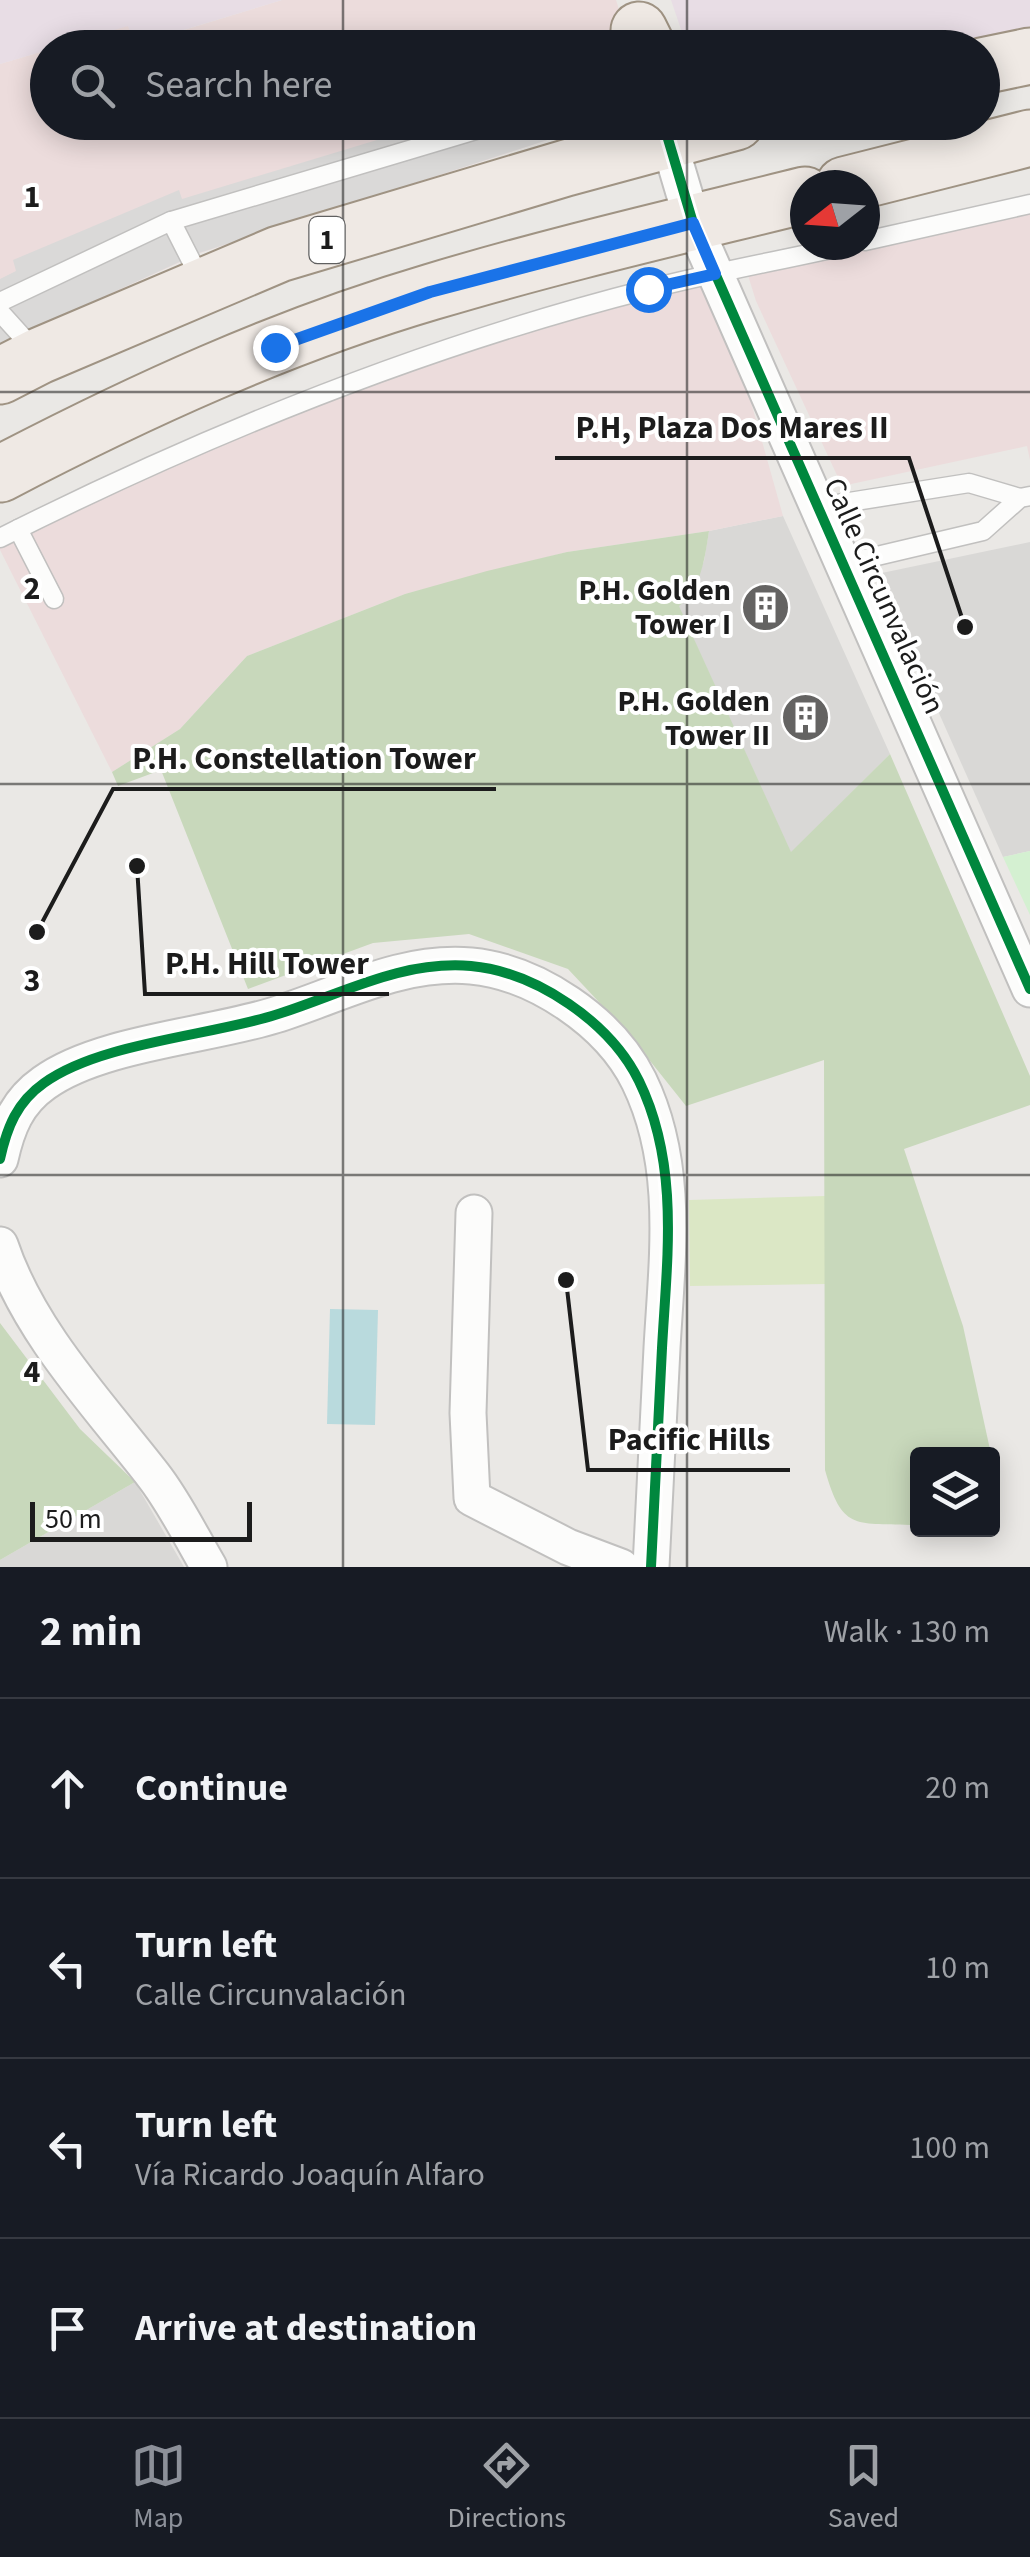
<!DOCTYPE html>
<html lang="en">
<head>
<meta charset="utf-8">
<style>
	body { margin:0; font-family:"Source Sans 3",sans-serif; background:#242831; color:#f1f3f6 }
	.controls { position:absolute; right:30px; bottom:30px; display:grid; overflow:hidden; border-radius:10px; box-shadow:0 5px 25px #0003 }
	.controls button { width:90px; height:90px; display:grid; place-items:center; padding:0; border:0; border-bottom:2px solid #363941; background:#171b24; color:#f1f3f6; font:50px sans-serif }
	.compass { position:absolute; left:790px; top:170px; width:90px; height:90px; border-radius:50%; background:#171b24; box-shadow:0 5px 25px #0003; rotate:253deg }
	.scale { position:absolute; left:30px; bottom:25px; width:222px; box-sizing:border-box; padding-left:10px; border:5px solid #1c1c1c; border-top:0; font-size:28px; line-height:35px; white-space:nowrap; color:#1c1c1c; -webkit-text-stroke:8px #fff; paint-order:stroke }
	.stop { position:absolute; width:30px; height:30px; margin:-22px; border:8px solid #1a73e8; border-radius:50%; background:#fff }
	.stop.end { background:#1a73e8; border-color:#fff; box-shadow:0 2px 10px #0008 }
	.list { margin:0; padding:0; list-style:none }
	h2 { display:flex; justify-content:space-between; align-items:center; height:130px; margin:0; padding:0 40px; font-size:42px }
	h2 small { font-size:32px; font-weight:400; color:#9ea1a6 }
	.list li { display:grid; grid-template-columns:65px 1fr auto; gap:30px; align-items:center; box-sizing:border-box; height:180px; padding:0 40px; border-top:2px solid #363941 }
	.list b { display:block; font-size:38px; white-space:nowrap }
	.list p { margin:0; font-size:32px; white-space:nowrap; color:#9ea1a6 }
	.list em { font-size:32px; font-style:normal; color:#9ea1a6 }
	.icon { flex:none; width:55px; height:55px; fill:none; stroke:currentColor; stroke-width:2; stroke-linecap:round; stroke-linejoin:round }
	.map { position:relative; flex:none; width:1030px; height:1567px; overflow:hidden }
	.search { position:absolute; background:#171b24; box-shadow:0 5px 25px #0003; left:30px; right:30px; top:30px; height:110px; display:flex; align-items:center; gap:25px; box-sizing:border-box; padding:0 35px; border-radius:55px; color:#9ea1a6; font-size:38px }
	.sheet { height:850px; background:#171b24 }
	nav { display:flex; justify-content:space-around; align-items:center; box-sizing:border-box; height:140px; border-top:2px solid #363941; background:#171b24; font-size:28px; color:#9ea1a6 }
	nav a { display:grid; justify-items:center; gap:5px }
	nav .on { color:#8c9099 }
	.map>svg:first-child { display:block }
	.residential { fill:#d9d8d6 }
	.commercial { fill:#ecdcdc }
	.industrial { fill:#e8dde5 }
	.grass { fill:#dbe7c5 }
	.forest { fill:#c8d8bb }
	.park { fill:#d4f0d1 }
	.parking { fill:#dad9d8 }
	.water { fill:#b9dadd }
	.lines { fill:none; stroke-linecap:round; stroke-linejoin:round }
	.lane-casing { stroke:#c1c0bf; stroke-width:21 }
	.street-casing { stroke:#c1c0bf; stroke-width:39 }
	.primary-casing { stroke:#9f9383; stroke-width:59 }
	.lane { stroke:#fcfcfb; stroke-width:18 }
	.street { stroke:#fcfcfb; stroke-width:35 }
	.primary { stroke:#efe9e4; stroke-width:55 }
	.cycleway-casing { stroke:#fff; stroke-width:16 }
	.cycleway { stroke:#00873e; stroke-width:10 }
	.route { stroke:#1a73e8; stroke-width:12 }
	.grid { fill:none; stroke:#1c1c1c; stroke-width:2.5; stroke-opacity:0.55 }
	.labels { text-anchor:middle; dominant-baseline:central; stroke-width:8; stroke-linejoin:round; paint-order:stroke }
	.shield { fill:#fff; stroke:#606060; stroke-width:2.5 }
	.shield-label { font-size:28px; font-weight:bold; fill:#1c1c1c }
	.poi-label { font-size:30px; font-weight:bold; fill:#1c1c1c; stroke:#fff; text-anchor:end }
	.street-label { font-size:30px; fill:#1c1c1c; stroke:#fff }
	.grid-label { font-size:32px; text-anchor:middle; font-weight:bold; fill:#1c1c1c; stroke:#fff; stroke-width:8; stroke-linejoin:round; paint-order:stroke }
	.leader { fill:none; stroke:#1c1c1c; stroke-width:4 }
	.callout-dot { fill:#1c1c1c; stroke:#fff; stroke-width:4 }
	.callout-label { font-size:32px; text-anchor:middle; font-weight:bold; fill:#1c1c1c; stroke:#fff; stroke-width:8; stroke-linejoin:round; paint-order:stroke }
</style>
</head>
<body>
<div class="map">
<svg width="1030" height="1567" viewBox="0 0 1030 1567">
	<rect width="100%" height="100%" fill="#eae8e5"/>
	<!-- residential -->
	<g class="residential">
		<polygon points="783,516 890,754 791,853 678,605 690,598 704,561 709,531"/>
		<polygon points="1030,542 1030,851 1003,857 877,574"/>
		<polygon points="135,1482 184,1567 0,1567 0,1560"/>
	</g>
	<!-- commercial -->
	<g class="commercial">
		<polygon points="282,0 616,0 627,35 626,48 55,48 128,25 135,45"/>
		<polygon points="47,50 48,122 589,123 572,132 200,253 0,344 0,64"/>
		<polygon points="1030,204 1030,460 1027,446 842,486 756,301 746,269 849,245 865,245"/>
		<polygon points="715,274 783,516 709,531 567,552 405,594 247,656 180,729 112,772 0,550 0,538 352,382"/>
	</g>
	<!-- industrial -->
	<g class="industrial">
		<polygon points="0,0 282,0 134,45 128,26 0,64"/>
		<polygon points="671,0 1030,0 1030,27 939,47 687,47"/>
	</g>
	<!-- grass -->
	<polygon class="grass" points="825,1196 825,1284 690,1286 689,1200"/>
	<!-- forest -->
	<g class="forest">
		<path d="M709,531C705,557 701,590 679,606L791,852L890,754L1030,1076V1105L904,1149L963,1326L991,1454H918L917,1523L910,1525C854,1523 842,1530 825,1470L824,1060L686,1106L627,1032L568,969L469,934L373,943L248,989L161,770L118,786L112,772L180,729L247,656L405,594L487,571L567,552Z"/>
		<polygon points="0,1323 80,1429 135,1482 0,1560"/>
	</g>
	<!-- park -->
	<polygon class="park" points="1030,851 1030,915 1003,857"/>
	<!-- parking -->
	<polygon class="parking" points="433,123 569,123 572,132 199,253 0,344 0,279 16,271 13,260 179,190 182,199"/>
	<!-- water -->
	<polygon class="water" points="330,1309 378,1310 375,1425 327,1424"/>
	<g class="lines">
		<defs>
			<g id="lane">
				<polyline points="171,221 503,122"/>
				<polyline points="865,241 1030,204"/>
				<polyline points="0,302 171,221 202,282"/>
				<polyline points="0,312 37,353"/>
				<polyline points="818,507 969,483 1020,498"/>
				<polyline points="18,529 54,599"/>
				<path d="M0,538C207,434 424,346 649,289C715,272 783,260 849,245"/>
				<polyline points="843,564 983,531 1020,498 1030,496"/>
			</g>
			<g id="street">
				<polyline points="663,122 693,223 1030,989"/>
				<path d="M0,1159C7,1127 17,1102 44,1083C99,1043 208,1036 275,1015C340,995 400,960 471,966C536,972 610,1022 639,1081C680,1165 667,1258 662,1348C659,1421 655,1494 651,1567"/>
				<polyline points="474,1213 468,1413 472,1498 568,1547 621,1567"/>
				<path d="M0,1245C29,1332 98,1404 153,1475C175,1503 191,1537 209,1567"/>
			</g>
			<g id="primary">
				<polyline points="639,30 648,48"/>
				<polyline points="982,66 1030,56"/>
				<polyline points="844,185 1030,138"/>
				<polyline points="0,376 39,356 279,254 566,168 736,122"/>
				<path d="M0,474C138,402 282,336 431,292C554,255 680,226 805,195"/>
			</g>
		</defs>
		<!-- lane casing -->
		<use href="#lane" class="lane-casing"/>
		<!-- street casing -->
		<use href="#street" class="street-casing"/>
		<!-- primary casing -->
		<use href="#primary" class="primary-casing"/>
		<!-- lane -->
		<use href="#lane" class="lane"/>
		<!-- street -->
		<use href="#street" class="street"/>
		<!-- primary -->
		<use href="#primary" class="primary"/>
		<defs>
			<g id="cycleway">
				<polyline points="663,122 693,223 1030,989"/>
				<path d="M0,1159C7,1127 17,1102 44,1083C99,1043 208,1036 275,1015C340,995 400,960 471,966C536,972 610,1022 639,1081C680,1165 667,1258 662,1348C659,1421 655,1494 651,1567"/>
			</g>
		</defs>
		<!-- cycleway casing -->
		<use href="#cycleway" class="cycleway-casing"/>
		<!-- cycleway -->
		<use href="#cycleway" class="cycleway"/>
	</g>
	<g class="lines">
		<!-- route -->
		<polyline class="route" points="275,347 430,292 693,223 715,274 648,289"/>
	</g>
	<!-- grid -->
	<path class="grid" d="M343,0V48M687,0V48M343,122V1567M687,122V1567M0,392H1030M0,784H1030M0,1175H1030"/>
	<!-- icons -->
	<defs>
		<symbol id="building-disc" viewBox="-11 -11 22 22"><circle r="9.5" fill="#646362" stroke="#fff"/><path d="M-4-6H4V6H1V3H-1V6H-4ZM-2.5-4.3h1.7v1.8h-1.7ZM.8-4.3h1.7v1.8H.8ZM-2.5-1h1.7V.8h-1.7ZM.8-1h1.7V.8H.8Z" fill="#fff"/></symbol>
	</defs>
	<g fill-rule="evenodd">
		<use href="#building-disc" x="738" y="580" width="55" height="55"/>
		<use href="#building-disc" x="778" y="690" width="55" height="55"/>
	</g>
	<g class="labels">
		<!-- shield labels -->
		<rect class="shield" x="309.5" y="217" width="35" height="46" rx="8"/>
		<g class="shield-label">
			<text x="327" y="240">1</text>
		</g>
		<!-- poi labels -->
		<g class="poi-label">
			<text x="731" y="590">P.H. Golden<tspan x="731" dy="34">Tower I</tspan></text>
			<text x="770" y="701">P.H. Golden<tspan x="770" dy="34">Tower II</tspan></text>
		</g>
		<!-- street labels -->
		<g class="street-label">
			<text transform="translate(884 596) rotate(66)">Calle Circunvalación</text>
		</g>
	</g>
	<g class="grid-label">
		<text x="32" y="207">1</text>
		<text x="32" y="599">2</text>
		<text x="32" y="991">3</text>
		<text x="32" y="1382">4</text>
	</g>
	<!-- callouts -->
	<path class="leader" d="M965 627L909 458H555M37 932L113 789H496M137 866L145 994H389M566 1280L588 1470H790"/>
	<g class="callout-dot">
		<circle cx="965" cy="627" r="10"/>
		<circle cx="37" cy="932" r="10"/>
		<circle cx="137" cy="866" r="10"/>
		<circle cx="566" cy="1280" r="10"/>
	</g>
	<g class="callout-label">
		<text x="732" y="438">P.H, Plaza Dos Mares II</text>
		<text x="304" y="769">P.H. Constellation Tower</text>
		<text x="267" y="974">P.H. Hill Tower</text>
		<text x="689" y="1450">Pacific Hills</text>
	</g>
</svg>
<div class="controls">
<button><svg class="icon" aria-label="layers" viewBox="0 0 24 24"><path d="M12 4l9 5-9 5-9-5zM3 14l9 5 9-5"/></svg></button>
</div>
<svg class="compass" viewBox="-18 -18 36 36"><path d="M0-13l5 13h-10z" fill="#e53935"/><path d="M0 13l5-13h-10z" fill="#9ea1a6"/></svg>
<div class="scale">50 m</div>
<div class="stop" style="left:648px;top:289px"></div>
<div class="stop end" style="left:275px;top:347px"></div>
<div class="search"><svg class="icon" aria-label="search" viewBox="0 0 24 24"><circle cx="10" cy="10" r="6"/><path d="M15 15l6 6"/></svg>Search here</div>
</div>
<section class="sheet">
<h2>2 min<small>Walk · 130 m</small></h2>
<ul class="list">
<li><svg class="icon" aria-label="ahead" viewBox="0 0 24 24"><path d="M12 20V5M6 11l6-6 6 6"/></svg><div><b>Continue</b></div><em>20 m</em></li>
<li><svg class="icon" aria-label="left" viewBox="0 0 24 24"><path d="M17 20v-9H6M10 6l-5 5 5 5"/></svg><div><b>Turn left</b><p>Calle Circunvalación</p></div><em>10 m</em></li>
<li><svg class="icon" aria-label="left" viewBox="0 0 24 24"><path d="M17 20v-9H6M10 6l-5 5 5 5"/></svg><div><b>Turn left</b><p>Vía Ricardo Joaquín Alfaro</p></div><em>100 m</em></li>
<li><svg class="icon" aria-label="arrive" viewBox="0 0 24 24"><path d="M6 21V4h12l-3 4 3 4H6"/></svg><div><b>Arrive at destination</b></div></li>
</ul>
</section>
<nav>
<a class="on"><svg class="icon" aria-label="map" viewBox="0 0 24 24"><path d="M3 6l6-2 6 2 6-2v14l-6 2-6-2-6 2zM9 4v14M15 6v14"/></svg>Map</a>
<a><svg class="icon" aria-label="directions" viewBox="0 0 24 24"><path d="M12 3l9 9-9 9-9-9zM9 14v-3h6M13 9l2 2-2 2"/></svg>Directions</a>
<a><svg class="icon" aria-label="saved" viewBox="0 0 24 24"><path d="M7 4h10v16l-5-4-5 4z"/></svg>Saved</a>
</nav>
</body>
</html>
